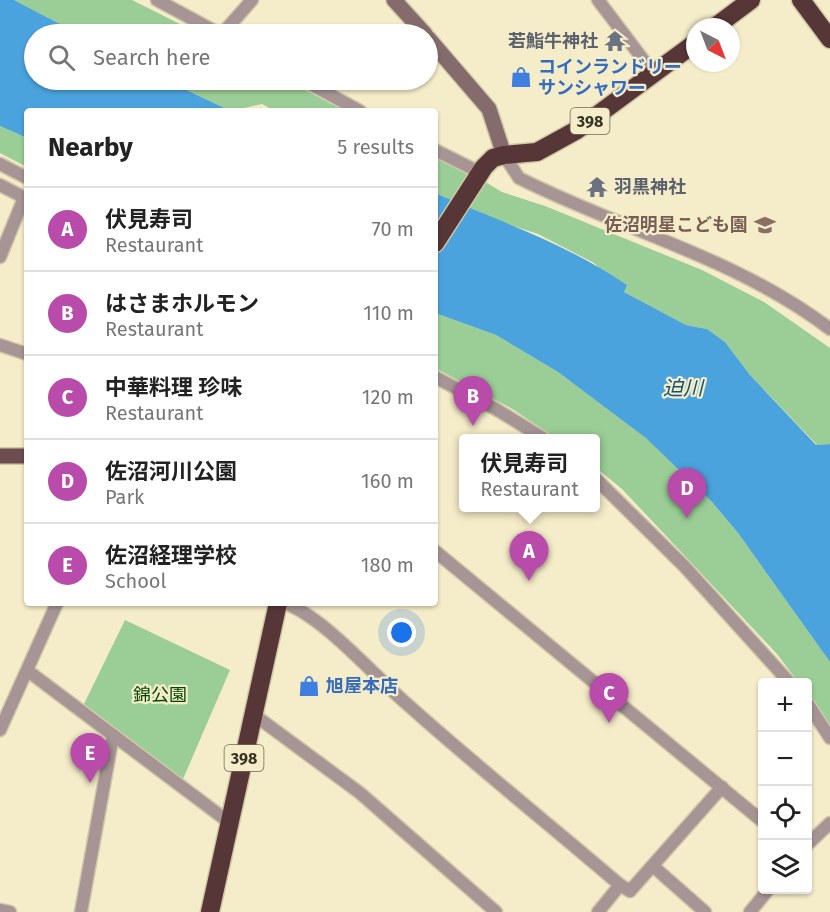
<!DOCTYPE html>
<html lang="en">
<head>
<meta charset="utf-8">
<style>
	body { margin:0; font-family:"Fira Sans","Noto Sans JP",sans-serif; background:#f2f2f2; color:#222 }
	.controls { position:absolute; right:18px; bottom:18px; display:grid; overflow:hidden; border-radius:6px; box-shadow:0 2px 4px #0004 }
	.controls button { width:54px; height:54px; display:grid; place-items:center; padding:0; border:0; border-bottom:2px solid #e0e0e0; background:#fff; color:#222; font:30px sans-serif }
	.compass { position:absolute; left:686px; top:18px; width:54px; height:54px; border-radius:50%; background:#fff; box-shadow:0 2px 4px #0004; rotate:138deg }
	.you { position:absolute; left:402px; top:633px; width:21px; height:21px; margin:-15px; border:4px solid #fff; border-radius:50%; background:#1a73e8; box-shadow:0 0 0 9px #1a73e833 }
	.badge { display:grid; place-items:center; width:39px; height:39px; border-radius:50%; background:#b94baa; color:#fff; font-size:20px; font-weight:700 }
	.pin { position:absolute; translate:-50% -50px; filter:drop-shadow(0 2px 3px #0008) }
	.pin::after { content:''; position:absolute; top:32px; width:21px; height:18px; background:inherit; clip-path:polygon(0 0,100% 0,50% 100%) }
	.popup { position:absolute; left:459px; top:434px; width:141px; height:78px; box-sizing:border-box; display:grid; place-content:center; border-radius:6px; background:#fff; filter:drop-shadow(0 2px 4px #0005); font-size:20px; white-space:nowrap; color:#767676 }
	.popup b { font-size:22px; color:#222 }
	.popup::after { content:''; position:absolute; left:50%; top:100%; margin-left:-12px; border:12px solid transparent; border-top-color:#fff }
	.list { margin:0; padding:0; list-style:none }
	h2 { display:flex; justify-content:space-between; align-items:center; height:78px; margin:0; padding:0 24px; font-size:26px }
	h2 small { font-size:20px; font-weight:400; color:#767676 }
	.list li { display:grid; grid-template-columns:39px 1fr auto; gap:18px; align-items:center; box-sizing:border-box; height:84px; padding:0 24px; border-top:2px solid #e0e0e0 }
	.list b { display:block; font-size:22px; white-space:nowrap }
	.list p { margin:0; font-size:20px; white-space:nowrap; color:#767676 }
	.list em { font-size:20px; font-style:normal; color:#767676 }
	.icon { flex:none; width:33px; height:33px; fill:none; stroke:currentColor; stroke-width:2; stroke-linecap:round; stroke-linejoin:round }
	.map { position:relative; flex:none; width:830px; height:912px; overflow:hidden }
	.search { position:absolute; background:#fff; box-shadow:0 2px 4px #0004; left:24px; top:24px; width:414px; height:66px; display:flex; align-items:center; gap:15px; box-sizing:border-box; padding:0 21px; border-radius:33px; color:#767676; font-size:22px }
	.panel { position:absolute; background:#fff; box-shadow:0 2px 4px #0004; left:24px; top:108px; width:414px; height:498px; border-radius:6px }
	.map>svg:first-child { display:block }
	.green { fill:#9bce96 }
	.water { fill:#4ba3dd }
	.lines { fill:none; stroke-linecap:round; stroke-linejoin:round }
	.street-casing { stroke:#cfc7a8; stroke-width:15 }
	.secondary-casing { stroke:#cfc7a8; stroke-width:18 }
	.primary-casing { stroke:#cfc7a8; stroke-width:18 }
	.highway-casing { stroke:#cfc7a8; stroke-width:21 }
	.street { stroke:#a79595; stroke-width:12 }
	.secondary { stroke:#856b6c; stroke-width:15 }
	.primary { stroke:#6c4e50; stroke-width:15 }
	.highway { stroke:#573638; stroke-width:18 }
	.labels { text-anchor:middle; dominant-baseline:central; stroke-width:4.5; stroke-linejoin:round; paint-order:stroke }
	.shield { fill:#f5ecc9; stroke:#6f6a56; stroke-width:1.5 }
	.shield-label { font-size:16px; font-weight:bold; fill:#363325 }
	.worship-label { font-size:18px; font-weight:bold; fill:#5b616d; stroke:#f5ecc9; text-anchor:end }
	.shop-label { font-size:18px; font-weight:bold; fill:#366cbe; stroke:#f5ecc9; text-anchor:start }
	.education-label { font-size:18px; font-weight:bold; fill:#785e54; stroke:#f5ecc9; text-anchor:end }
	.park-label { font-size:18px; fill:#004800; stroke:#f5ecc9 }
	.water-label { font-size:20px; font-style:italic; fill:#105279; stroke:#f5ecc9 }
</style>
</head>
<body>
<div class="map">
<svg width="830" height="912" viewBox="0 0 830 912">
	<rect width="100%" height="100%" fill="#f5ecc9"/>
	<!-- green -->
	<g class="green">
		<polygon points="14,0 132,0 200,34 79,34"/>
		<polygon points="165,80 286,80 345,111 275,111 262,104 231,111"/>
		<polygon points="0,126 27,138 27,167 0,153"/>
		<polygon points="435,158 477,177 502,192 545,206 702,270 764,302 830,348 830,444 817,445 750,375 725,342 707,329 686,325 624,292 594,263 538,234 504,223 435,193"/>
		<polygon points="435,313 496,335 558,372 646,437 712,502 738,533 830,662 830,726 808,695 808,682 798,682 777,654 622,489 595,467 595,438 555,438 514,410 435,368"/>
		<polygon points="125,620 230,670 183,779 84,704"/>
	</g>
	<!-- water -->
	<g class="water">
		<polygon points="0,0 14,0 79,34 34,34 34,80 165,80 231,111 27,111 27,138 0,126"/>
		<path d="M435,193C503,223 565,243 627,285L624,292L686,325L707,329L725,342L750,375L816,445L830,444V662L738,533L712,502L646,438L558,372L496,335L435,313Z"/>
	</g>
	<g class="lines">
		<defs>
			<g id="street">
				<polyline points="157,0 220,34"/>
				<polyline points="598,0 654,74"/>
				<polyline points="222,34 252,0"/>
				<polyline points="303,80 360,111"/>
				<polyline points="435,150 473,169 477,177"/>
				<path d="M504,155L519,178C622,230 737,258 830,329"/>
				<polyline points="0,164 27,178"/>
				<polyline points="0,185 27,199"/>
				<polyline points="0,257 24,198"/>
				<polyline points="0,345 27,354"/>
				<polyline points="435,377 494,408 543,438"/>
				<polyline points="595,478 685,567 789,682"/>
				<polyline points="435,551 762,821"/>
				<path d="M284,603C322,615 375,677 407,704C476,766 549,824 620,885"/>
				<polyline points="28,671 230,823"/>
				<polyline points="808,704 830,738"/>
				<polyline points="253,714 360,793 496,912"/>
				<polyline points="0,730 57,603"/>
				<polyline points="808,844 830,823"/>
				<polyline points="654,867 705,912"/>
				<polyline points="0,910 10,912"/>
				<polyline points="81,912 113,735"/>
				<polyline points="598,912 620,885 630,891 722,787"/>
				<polyline points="750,912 768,890"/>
			</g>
			<g id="secondary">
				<polyline points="394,0 425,34"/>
				<polyline points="428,38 489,109 504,155"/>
			</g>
			<polyline id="primary" points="0,456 27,456"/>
			<g id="highway">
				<polyline points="801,0 830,39"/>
				<polyline points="715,27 751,0"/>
				<polyline points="435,243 484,167 493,158 504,155 537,152 577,130 695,43"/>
				<polyline points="210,912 278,603"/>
			</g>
		</defs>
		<!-- street casing -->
		<use href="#street" class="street-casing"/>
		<!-- secondary casing -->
		<use href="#secondary" class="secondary-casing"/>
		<!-- primary casing -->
		<use href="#primary" class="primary-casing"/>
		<!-- highway casing -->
		<use href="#highway" class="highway-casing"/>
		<!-- street -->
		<use href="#street" class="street"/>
		<!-- secondary -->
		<use href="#secondary" class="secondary"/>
		<!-- primary -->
		<use href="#primary" class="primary"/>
		<!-- highway -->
		<use href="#highway" class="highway"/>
	</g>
	<!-- icons -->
	<defs>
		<symbol id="temple-bare" viewBox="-9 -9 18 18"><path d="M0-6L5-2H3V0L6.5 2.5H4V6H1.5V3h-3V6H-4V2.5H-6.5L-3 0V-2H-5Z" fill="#6b7280" stroke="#f5ecc9" stroke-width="2.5" paint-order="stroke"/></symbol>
		<symbol id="shop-bare" viewBox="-9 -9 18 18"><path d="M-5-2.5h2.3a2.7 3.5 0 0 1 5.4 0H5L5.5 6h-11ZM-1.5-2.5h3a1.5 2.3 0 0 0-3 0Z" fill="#3f7fe0" stroke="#f5ecc9" stroke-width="2.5" paint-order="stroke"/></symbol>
		<symbol id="school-bare" viewBox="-9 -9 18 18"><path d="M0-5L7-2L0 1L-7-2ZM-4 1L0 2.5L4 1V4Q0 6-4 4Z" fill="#8d6e63" stroke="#f5ecc9" stroke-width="2.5" paint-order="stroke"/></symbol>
	</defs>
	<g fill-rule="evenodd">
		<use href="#temple-bare" x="600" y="26" width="30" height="30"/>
		<use href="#shop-bare" x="506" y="62" width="30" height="30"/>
		<use href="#temple-bare" x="582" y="172" width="30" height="30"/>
		<use href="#school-bare" x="750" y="210" width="30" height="30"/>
		<use href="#shop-bare" x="294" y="671" width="30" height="30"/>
	</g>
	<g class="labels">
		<!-- shield labels -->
		<g class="shield">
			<rect x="570.5" y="108" width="39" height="26" rx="4.5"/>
			<rect x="224.5" y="745" width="39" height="26" rx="4.5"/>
		</g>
		<g class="shield-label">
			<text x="590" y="121">398</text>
			<text x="244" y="758">398</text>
		</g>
		<!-- worship labels -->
		<g class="worship-label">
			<text x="598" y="41">若鮨牛神社</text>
			<text x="614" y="187" text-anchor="start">羽黒神社</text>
		</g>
		<!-- shop labels -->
		<g class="shop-label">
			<text x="538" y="67">コインランドリー<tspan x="538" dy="21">サンシャワー</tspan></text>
			<text x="326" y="686">旭屋本店</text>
		</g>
		<!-- education labels -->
		<g class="education-label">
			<text x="748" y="225">佐沼明星こども園</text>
		</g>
		<!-- park labels -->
		<g class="park-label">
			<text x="160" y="695">錦公園</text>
		</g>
		<!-- water labels -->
		<g class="water-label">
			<text x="683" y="388">迫川</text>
		</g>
	</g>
</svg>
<div class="controls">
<button>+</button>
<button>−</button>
<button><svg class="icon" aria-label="locate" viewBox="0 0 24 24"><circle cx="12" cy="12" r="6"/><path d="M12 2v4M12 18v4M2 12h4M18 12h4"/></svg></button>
<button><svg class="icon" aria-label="layers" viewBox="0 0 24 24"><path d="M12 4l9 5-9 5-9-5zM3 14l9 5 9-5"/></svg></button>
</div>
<svg class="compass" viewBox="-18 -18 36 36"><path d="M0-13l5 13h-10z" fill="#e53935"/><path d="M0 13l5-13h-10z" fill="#767676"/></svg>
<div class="you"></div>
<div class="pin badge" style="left:529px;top:581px">A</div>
<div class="popup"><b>伏見寿司</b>Restaurant</div>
<div class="pin badge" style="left:473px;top:426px">B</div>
<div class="pin badge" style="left:609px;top:723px">C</div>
<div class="pin badge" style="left:687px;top:518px">D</div>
<div class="pin badge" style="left:90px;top:783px">E</div>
<div class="search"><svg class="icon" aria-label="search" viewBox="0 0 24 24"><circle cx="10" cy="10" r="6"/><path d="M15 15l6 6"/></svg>Search here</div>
<section class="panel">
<h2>Nearby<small>5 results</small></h2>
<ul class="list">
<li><span class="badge">A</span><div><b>伏見寿司</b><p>Restaurant</p></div><em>70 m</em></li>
<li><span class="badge">B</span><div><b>はさまホルモン</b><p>Restaurant</p></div><em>110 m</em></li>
<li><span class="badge">C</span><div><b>中華料理 珍味</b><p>Restaurant</p></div><em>120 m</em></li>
<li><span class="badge">D</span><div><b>佐沼河川公園</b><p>Park</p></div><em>160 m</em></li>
<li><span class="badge">E</span><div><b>佐沼経理学校</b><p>School</p></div><em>180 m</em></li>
</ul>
</section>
</div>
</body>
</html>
